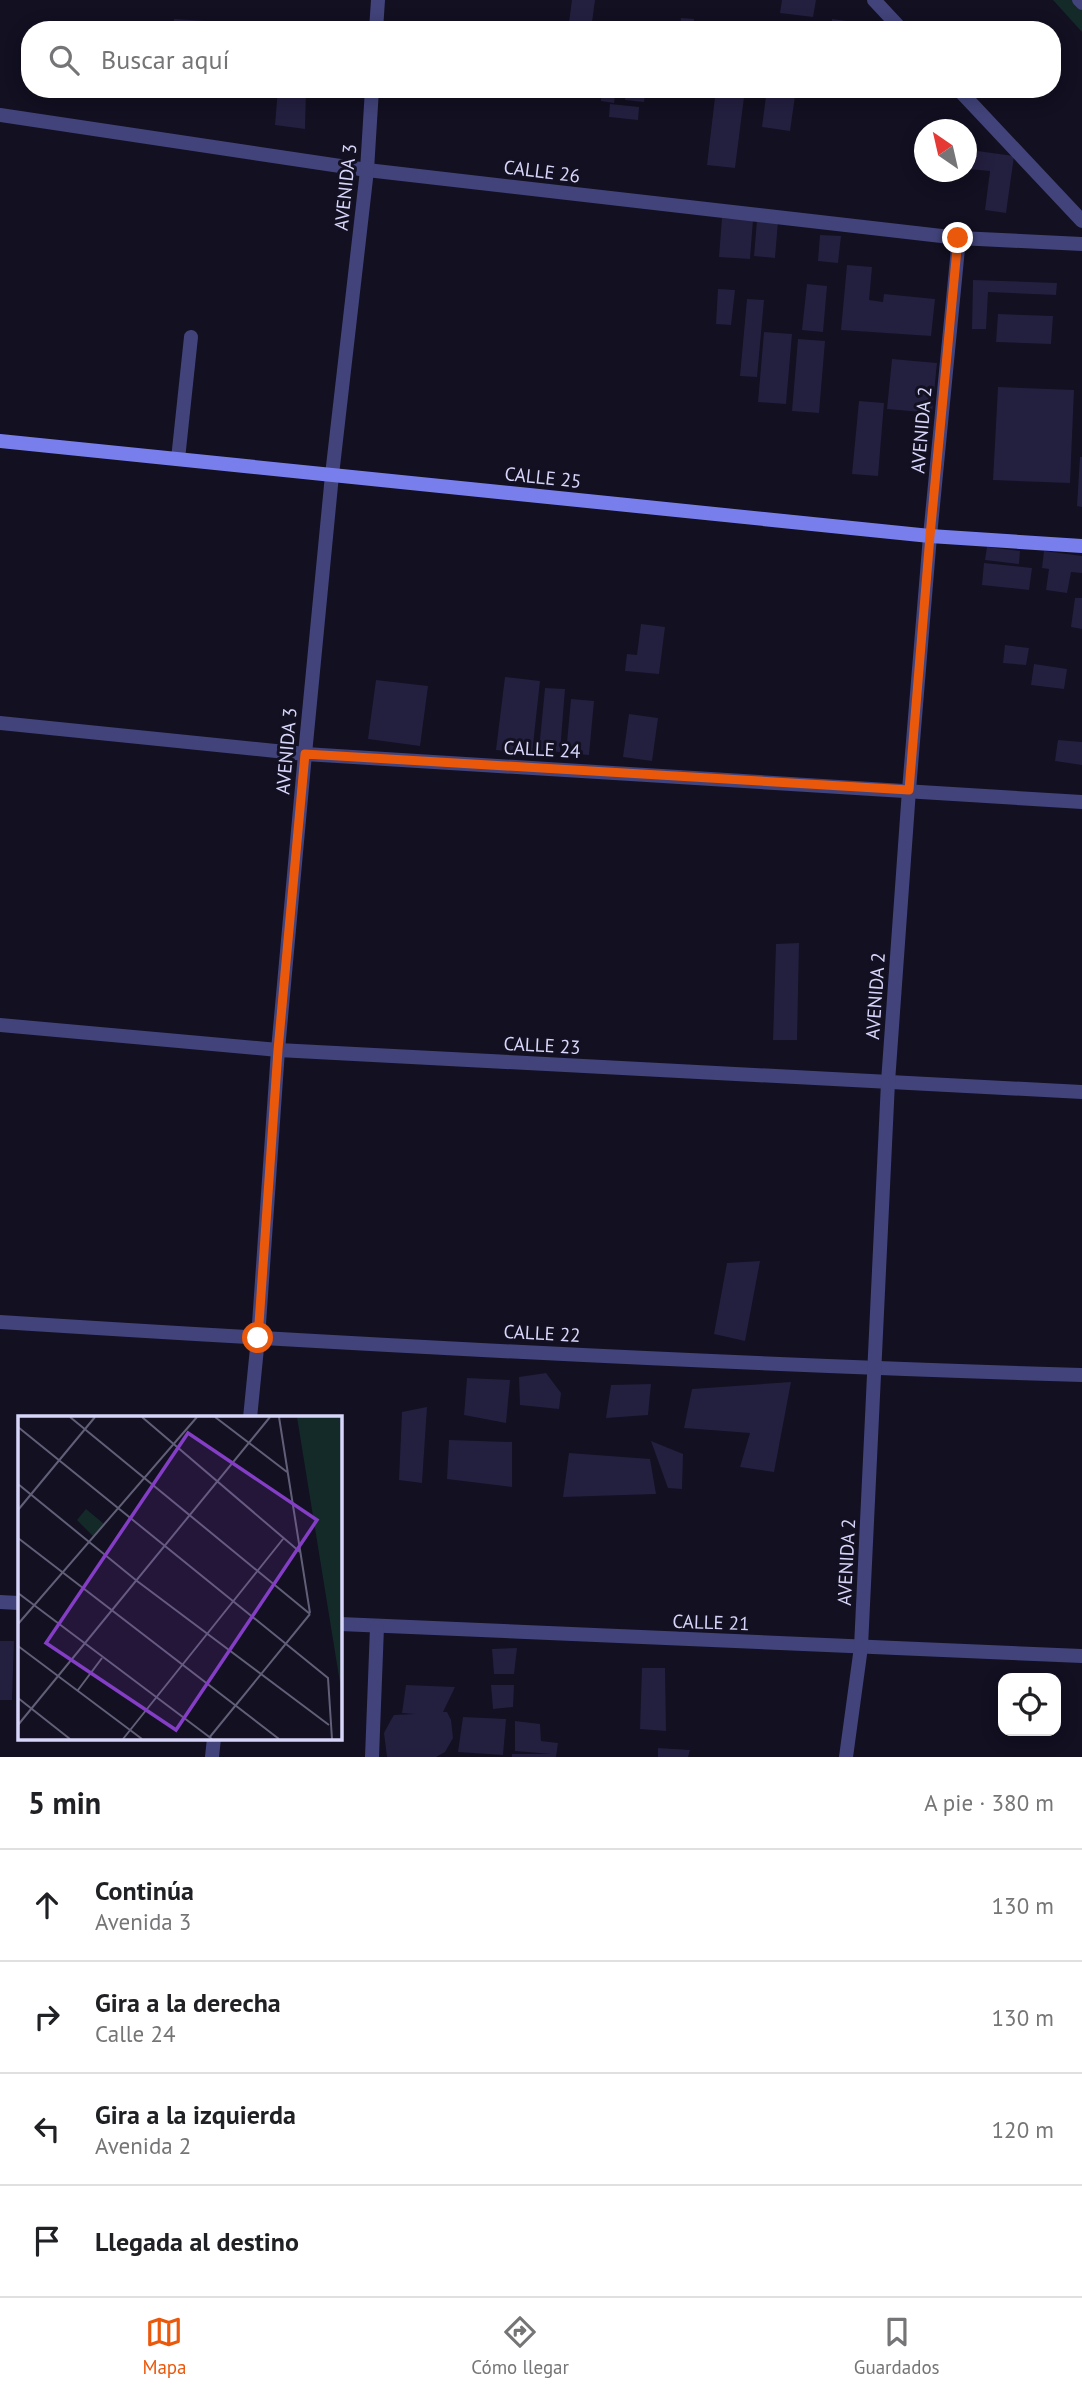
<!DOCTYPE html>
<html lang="es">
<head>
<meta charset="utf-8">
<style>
	body { margin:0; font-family:"PT Sans",sans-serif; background:#f6f6f6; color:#202124 }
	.controls { position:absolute; right:21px; bottom:21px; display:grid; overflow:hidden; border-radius:14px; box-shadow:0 4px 18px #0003 }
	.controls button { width:63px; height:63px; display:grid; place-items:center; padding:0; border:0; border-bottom:2px solid #e0e0e0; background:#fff; color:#202124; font:35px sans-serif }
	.compass { position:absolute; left:914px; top:119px; width:63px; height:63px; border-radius:50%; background:#fff; box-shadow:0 4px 18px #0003; rotate:326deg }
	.stop { position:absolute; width:21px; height:21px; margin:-16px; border:5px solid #ea580c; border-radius:50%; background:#fff }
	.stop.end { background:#ea580c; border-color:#fff; box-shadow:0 2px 7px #0008 }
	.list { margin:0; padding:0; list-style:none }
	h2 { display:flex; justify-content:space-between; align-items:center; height:91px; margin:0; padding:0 28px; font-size:30px }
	h2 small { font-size:23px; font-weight:400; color:#757577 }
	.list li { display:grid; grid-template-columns:46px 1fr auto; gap:21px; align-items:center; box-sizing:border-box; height:112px; padding:0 28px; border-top:2px solid #e0e0e0 }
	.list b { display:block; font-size:26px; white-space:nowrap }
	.list p { margin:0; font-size:23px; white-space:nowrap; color:#757577 }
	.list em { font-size:23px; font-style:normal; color:#757577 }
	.icon { flex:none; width:38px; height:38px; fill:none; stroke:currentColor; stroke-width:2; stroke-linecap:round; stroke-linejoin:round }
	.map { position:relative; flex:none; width:1082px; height:1757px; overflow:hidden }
	.search { position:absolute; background:#fff; box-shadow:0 4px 18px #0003; left:21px; right:21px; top:21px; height:77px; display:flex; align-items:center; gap:18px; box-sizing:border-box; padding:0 24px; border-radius:28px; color:#757577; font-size:26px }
	.sheet { height:539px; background:#fff }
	nav { display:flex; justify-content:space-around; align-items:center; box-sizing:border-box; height:98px; border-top:2px solid #e0e0e0; background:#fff; font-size:19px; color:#757577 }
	nav a { display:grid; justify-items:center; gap:4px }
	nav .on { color:#ea580c }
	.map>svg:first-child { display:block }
	.green { fill:#142a28 }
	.building { fill:#231f3f }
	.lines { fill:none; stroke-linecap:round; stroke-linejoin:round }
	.lane { stroke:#41437a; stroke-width:12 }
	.street { stroke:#41437a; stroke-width:14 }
	.secondary { stroke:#797eed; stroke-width:14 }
	.route { stroke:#ea580c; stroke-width:9 }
	.labels { text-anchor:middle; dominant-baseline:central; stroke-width:6; stroke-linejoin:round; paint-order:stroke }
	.street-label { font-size:19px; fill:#d7d5f9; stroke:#121021 }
	.inset-road { fill:none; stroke:#615f77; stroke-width:2 }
	.view { fill:#843dc5; fill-opacity:0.15; stroke:#843dc5; stroke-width:3.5 }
	.inset-edge { fill:none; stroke:#d7d5f9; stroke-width:3.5 }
</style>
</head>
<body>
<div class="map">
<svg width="1082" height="1757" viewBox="0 0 1082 1757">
	<rect width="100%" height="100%" fill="#121021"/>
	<!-- green -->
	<polygon class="green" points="1053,0 1082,0 1082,32"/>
	<!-- building -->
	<g class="building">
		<polygon points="572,0 595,0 591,30 568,30"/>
		<polygon points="782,0 816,0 813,17 780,13"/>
		<polygon points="681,18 694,19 693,30 679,30"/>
		<polygon points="174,19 205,21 205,30 173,30"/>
		<polygon points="832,19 853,22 852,30 831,30"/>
		<polygon points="278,89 306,89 305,129 275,125"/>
		<polygon points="602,89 616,89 614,103 601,101"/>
		<polygon points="627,89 646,89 644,102 625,100"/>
		<polygon points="716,89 745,89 735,168 707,165"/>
		<polygon points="767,89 796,89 790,131 762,127"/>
		<polygon points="610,104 639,107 638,120 609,117"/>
		<polygon points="970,150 1014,156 1006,213 985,210 990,171 968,169"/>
		<polygon points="722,218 753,220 750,259 719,257"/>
		<polygon points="757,220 778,221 775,258 754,256"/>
		<polygon points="820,235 841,236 838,263 818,261"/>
		<polygon points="847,265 872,267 869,300 883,302 884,294 935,299 931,336 841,330"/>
		<polygon points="973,280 1057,283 1056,295 988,292 986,329 972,329"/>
		<polygon points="807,284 827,286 823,332 802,330"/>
		<polygon points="718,289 735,290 731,325 716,324"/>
		<polygon points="747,299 764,300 757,377 740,376"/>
		<polygon points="998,314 1053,316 1051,344 996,342"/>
		<polygon points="764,332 792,334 786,404 758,402"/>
		<polygon points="798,339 825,341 819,413 792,411"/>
		<polygon points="892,359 937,363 932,413 887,409"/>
		<polygon points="998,387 1074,390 1070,483 993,480"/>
		<polygon points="859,401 884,403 878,476 852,474"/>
		<polygon points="1080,457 1082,457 1082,507 1077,506"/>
		<polygon points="987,547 1020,551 1019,564 985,560"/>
		<polygon points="1044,551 1082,556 1082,573 1071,572 1067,593 1046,590 1049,569 1042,568"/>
		<polygon points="984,563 1032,568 1029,590 982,585"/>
		<polygon points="1075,598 1082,598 1082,629 1071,627"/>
		<polygon points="641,624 665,627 659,674 625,671 627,654 637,655"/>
		<polygon points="1005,645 1029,648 1026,665 1003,663"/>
		<polygon points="1034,664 1067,669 1064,689 1031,685"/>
		<polygon points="505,677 540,681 532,754 496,750"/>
		<polygon points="376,680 428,686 420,746 368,739"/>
		<polygon points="545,688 565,689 560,752 539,750"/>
		<polygon points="571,699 594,701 589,755 566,753"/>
		<polygon points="629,714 658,718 652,761 623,757"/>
		<polygon points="1058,740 1082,742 1082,765 1055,761"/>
		<polygon points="799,943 797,1040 773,1040 776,944"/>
		<polygon points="760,1261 745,1341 714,1334 727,1263"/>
		<polygon points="546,1373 561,1393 559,1409 520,1405 519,1377"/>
		<polygon points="467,1378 510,1380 506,1423 464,1415"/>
		<polygon points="791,1382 774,1472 740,1467 750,1433 684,1428 692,1389"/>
		<polygon points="651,1384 648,1415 606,1418 611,1385"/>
		<polygon points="427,1407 422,1483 399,1480 402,1412"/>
		<polygon points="449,1440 512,1442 512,1487 447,1479"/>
		<polygon points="651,1441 683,1454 682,1489 668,1488"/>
		<polygon points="569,1453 650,1459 656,1494 563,1497"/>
		<polygon points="0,1641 14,1641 12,1700 0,1700"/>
		<polygon points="517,1648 514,1674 494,1674 492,1649"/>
		<polygon points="642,1668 665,1668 666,1731 640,1729"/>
		<polygon points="406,1685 455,1687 443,1712 447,1712 451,1720 453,1738 445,1752 436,1757 387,1757 384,1733 391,1720 394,1715 415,1714 402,1713"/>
		<polygon points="491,1685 514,1685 513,1707 493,1709"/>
		<polygon points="463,1717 506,1719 503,1755 458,1752"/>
		<polygon points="515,1721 540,1724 541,1741 558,1743 556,1757 512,1757 512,1754 551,1754 515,1751"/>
		<polygon points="658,1748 690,1750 688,1757 658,1757"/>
	</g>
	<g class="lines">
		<!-- lane -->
		<polyline class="lane" points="1078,0 1082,4"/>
		<!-- street -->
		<g class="street">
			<polyline points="874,0 902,30"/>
			<polyline points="376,30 378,0"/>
			<polyline points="958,89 1082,221"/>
			<polyline points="0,115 367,170 959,238 1082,244"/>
			<polyline points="178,459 191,337"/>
			<polyline points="0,723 305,754 1082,802"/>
			<polyline points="0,1025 278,1050 1082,1092"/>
			<path d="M0,1322C360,1345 721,1364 1082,1375"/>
			<polyline points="250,1418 258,1338 278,1050 305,754 332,475 367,170 372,89"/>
			<polyline points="0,1602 19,1603"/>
			<polyline points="340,1624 1082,1656"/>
			<polyline points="212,1757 214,1738"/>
			<polyline points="372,1757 377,1627"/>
			<polyline points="846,1757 861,1647 888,1082 909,790 930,536 959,238"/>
		</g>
		<!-- secondary -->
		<polyline class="secondary" points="0,441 930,536 1082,546"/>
	</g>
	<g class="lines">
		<!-- route -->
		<polyline class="route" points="258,1338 278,1050 305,754 909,790 930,536 958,238"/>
	</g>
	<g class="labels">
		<!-- street labels -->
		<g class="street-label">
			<text transform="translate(542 171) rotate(7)">CALLE 26</text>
			<text transform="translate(345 187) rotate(-84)">AVENIDA 3</text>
			<text transform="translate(921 430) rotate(-85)">AVENIDA 2</text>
			<text transform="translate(543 477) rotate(6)">CALLE 25</text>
			<text transform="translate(542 749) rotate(3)">CALLE 24</text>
			<text transform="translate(286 751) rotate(-85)">AVENIDA 3</text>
			<text transform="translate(875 996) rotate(-86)">AVENIDA 2</text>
			<text transform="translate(542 1045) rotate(3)">CALLE 23</text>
			<text transform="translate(542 1333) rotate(3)">CALLE 22</text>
			<text transform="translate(846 1562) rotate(-87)">AVENIDA 2</text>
			<text transform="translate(711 1622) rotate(2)">CALLE 21</text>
		</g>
	</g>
	<!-- overview -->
	<g transform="translate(18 1416)">
		<rect width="324" height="324" fill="#121021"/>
		<path d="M279,1H324V279L318,242ZM68,93L86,108L75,120L59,104Z" fill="#142a28"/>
		<path class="inset-road" d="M52,1L292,198M124,1L282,136M197,1L269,56M261,1L292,197M0,11L310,262L314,323M0,68L119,165L311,309M0,94L77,1M0,122L261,323M0,177L194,323M0,208L179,1M0,230L124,323M60,274L84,242M0,282L52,323M0,309L252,1M191,322L292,198M105,323L265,123"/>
		<path class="view" d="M170,17L299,104L158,314L28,227Z"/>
		<rect width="324" height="324" class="inset-edge"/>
	</g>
</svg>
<div class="controls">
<button><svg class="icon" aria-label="locate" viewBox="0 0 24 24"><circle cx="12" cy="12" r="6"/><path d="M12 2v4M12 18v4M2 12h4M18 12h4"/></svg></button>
</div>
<svg class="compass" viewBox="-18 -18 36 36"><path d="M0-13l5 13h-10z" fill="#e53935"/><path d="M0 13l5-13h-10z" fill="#757577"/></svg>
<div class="stop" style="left:258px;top:1338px"></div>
<div class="stop end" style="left:958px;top:238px"></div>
<div class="search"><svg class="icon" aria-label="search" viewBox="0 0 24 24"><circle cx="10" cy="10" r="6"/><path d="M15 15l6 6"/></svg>Buscar aquí</div>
</div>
<section class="sheet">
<h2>5 min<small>A pie · 380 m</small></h2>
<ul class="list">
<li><svg class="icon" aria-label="ahead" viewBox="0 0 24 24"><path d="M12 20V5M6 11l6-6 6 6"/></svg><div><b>Continúa</b><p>Avenida 3</p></div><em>130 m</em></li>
<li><svg class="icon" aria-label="right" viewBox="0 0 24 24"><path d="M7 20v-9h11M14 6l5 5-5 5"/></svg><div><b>Gira a la derecha</b><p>Calle 24</p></div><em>130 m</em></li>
<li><svg class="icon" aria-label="left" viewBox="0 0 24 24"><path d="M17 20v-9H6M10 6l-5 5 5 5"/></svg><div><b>Gira a la izquierda</b><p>Avenida 2</p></div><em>120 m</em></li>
<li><svg class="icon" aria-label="arrive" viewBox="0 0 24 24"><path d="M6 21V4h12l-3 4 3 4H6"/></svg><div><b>Llegada al destino</b></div></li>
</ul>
</section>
<nav>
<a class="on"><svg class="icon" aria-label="map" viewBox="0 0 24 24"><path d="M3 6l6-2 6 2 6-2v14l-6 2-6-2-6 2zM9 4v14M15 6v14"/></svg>Mapa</a>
<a><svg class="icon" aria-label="directions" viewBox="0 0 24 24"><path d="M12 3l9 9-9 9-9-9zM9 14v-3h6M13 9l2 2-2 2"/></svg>Cómo llegar</a>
<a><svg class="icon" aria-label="saved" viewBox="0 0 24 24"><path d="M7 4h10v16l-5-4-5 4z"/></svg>Guardados</a>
</nav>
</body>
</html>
